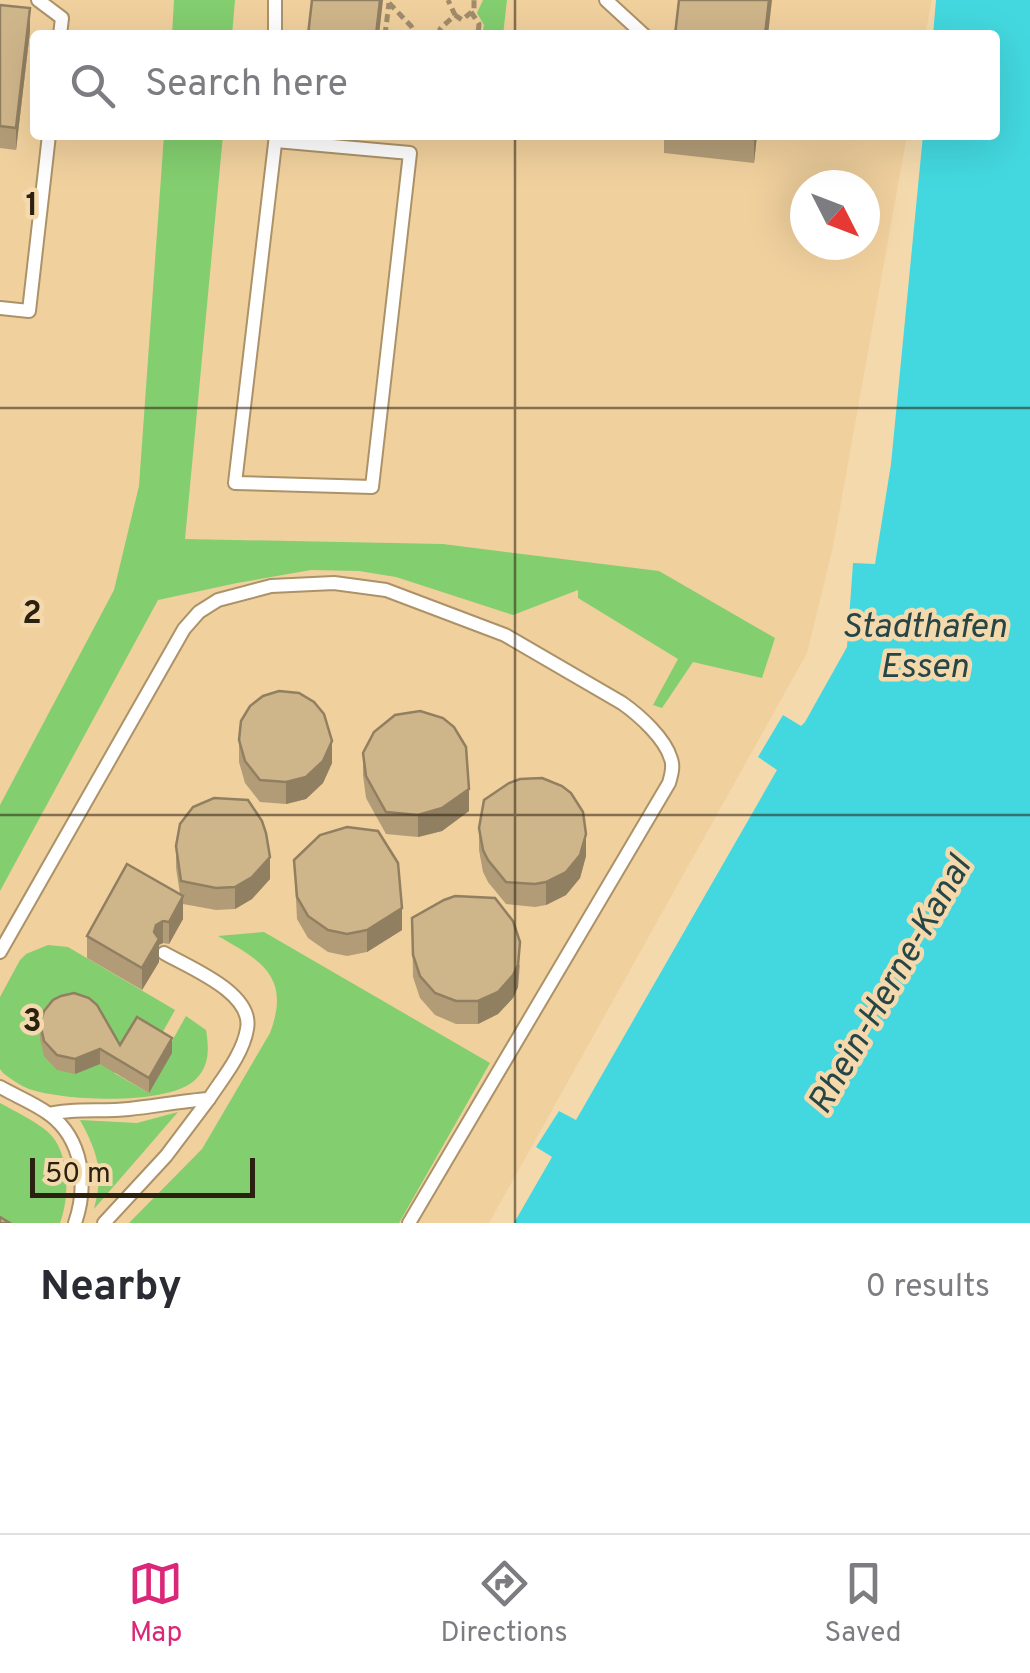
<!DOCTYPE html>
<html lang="en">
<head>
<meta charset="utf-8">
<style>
	body { margin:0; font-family:Overpass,sans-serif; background:#f7f7f7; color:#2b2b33 }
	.compass { position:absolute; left:790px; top:170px; width:90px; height:90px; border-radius:50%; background:#fff; box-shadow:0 10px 40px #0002; rotate:132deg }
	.scale { position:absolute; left:30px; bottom:25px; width:225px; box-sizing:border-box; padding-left:10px; border:5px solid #2b2110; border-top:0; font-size:28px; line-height:35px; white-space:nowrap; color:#2b2110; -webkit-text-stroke:8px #f4d9ad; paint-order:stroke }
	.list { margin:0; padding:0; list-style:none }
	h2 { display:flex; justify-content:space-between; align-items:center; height:130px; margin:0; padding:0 40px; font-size:42px }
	h2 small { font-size:32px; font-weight:400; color:#7c7c81 }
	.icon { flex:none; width:55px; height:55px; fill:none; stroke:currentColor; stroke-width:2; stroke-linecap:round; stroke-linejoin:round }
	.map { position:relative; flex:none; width:1030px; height:1223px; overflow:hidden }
	.search { position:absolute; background:#fff; box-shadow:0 10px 40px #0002; left:30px; right:30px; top:30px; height:110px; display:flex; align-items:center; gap:25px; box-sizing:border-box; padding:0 35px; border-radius:10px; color:#7c7c81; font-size:38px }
	.sheet { height:310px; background:#fff }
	nav { display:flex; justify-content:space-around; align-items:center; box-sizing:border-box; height:140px; border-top:2px solid #e1e1e2; background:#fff; font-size:28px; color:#7c7c81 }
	nav a { display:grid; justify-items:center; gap:5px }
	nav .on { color:#db2777 }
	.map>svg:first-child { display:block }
	.built { fill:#f0d09d; fill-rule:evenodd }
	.green { fill:#83ce6f }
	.water { fill:#43d8df }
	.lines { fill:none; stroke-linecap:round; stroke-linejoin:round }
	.lane-casing { stroke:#ac9268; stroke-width:16 }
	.path { stroke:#a08c6c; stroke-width:5; stroke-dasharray:8 5; stroke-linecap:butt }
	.lane { stroke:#fff; stroke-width:12 }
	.wall { fill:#b29c77 }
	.shaded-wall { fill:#917f61 }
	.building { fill:#cfb58a; stroke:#917f61; stroke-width:2.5 }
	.grid { fill:none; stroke:#2b2110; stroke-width:2.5; stroke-opacity:0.55 }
	.labels { text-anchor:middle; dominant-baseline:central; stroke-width:9; stroke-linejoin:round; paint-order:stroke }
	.water-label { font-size:35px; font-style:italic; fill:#264546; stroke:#f4d9ad }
	.grid-label { font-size:32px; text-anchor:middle; font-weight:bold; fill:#2b2110; stroke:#f4d9ad; stroke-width:9; stroke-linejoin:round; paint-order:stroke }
</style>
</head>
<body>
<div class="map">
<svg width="1030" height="1223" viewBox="0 0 1030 1223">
	<rect width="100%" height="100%" fill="#f4d9ad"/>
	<!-- built -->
	<path class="built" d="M0,0H932L925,35H35V135H907L833,547L807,653L489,1223H0ZM805,185H865V245H805Z"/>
	<!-- green -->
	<g class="green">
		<polygon points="174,0 235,0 232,35 172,35"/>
		<polygon points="483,0 507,0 503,35 482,35 484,25 477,13"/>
		<polygon points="164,135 223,135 185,539 443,544 659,571 775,638 762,678 693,662 662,708 653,705 678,659 578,598 578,590 513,615 396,577 359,571 311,570 237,583 158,600 0,891 0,805 114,590 139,486"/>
		<path d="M264,932L490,1063L399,1223H129L202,1149L270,1033C291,977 262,961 218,936Z"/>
		<path d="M48,945L68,947L175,1010L156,1044L114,1073L149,1093L167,1050L186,1016L206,1030C209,1048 210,1066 195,1080C167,1106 64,1101 29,1089C19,1085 11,1079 3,1073L0,1069V997L20,960L26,954Z"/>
		<path d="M0,1103C16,1112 34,1120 48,1132C70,1152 70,1197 60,1223H0Z"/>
		<path d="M178,1112L94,1209C104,1172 98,1153 80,1120L137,1123Z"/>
	</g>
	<!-- water -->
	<polygon class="water" points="936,0 1030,0 1030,1223 514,1223 552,1157 536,1147 559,1111 576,1120 777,770 758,757 783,715 801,726 805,722 847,647 853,563 875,564 891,464 923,135 995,135 995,35 933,35"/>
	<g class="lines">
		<defs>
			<g id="lane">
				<polyline points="38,0 62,18 60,35"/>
				<polyline points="275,0 275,35"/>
				<polyline points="606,0 644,35"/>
				<polyline points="276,135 235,483 372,487 410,153 276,141"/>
				<polyline points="0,308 29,311 49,135"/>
				<path d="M0,952L184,629L199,612L218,600L271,586L334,583L386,590L505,635L622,703C639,715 665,738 671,759C674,767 671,776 669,783L409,1223"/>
				<path d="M0,1087C16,1096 34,1103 49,1114C83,1139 88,1185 75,1223"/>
				<path d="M49,1114C75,1108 102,1112 129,1109C156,1106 182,1101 209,1099C222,1079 243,1054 247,1029C254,993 190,968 164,953"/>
				<polyline points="104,1223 166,1156 209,1099"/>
			</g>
		</defs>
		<!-- lane casing -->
		<use href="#lane" class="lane-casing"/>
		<!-- path -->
		<g class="path">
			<polyline points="389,3 411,26 416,35"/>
			<polyline points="471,12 479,24 478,35"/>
			<polyline points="455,15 462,20 474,10 474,0"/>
			<polyline points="385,35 389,3"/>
			<polyline points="442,35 440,29 455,15 448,0"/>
		</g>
		<!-- lane -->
		<use href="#lane" class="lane"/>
	</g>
	<!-- wall -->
	<g class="wall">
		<polygon points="0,5 30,31 16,150 0,148"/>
		<polygon points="664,135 757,135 754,163 664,153"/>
		<polygon points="239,740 332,763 323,783 306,799 286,804 260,802 245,783 239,762"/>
		<polygon points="363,753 469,811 442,831 418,837 386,834 366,798 363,775"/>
		<polygon points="479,828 586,856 580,878 566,895 546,905 535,907 506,904 488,882 483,872 479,850"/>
		<polygon points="176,846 270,879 252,899 235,909 216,910 183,904 183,919 169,944 163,943 159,945 159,962 142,990 87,958 87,936 180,894 176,868"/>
		<polygon points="294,860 402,930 367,952 347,956 328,952 308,938 297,919"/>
		<polygon points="412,918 520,965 518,987 513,998 498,1014 478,1024 456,1024 435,1015 420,998 413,977"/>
		<polygon points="40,1023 120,1045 172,1053 149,1093 100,1064 75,1074 57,1070 44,1056 40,1039"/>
	</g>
	<!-- shaded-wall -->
	<g class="shaded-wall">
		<polygon points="380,0 383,0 379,35 376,35"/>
		<polygon points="769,0 772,0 768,35 765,35"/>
		<polygon points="30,8 30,31 16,150 16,128"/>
		<polygon points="754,135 757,135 754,163"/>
		<polygon points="332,741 332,763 323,783 306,799 286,804 286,782"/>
		<polygon points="469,789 469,811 442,831 418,837 418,815"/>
		<polygon points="586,834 586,856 580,878 566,895 546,905 546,882"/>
		<polygon points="270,857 270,879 252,899 235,909 235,887"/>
		<polygon points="183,896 183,919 169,944 169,922"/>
		<polygon points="402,908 402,930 367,952 367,930"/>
		<polygon points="163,921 163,943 159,945 159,962 142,990 142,968 156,925"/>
		<polygon points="520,942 518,987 513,998 498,1014 478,1024 478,1001"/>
		<polygon points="172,1038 172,1053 149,1093 149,1078"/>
		<polygon points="100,1049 100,1064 75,1074 75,1059"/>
	</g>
	<!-- building -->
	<g class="building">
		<polygon points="312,0 380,0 376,35 308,35"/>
		<polygon points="679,0 769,0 765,35 675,35"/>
		<polygon points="0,5 30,8 16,128 0,126"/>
		<polygon points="279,691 299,693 314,702 324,714 332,741 323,761 306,777 286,782 260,780 245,761 239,740 241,721 250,706 263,696"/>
		<polygon points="420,711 443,718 454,727 466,747 469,789 442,808 418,815 386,812 366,776 363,753 374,732 395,715"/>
		<polygon points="542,778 562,786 571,793 583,812 586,834 580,855 566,872 546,882 535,884 506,882 488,860 483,850 479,828 484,800 509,783 520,779"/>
		<polygon points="214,798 248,800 262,821 266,833 270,857 252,877 235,887 216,888 181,881 176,846 180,824 193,807"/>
		<polygon points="347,827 378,831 398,863 402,908 367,930 347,934 328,930 308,916 297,897 294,860 320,835"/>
		<polygon points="127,864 183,896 169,922 163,921 156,925 154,932 159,939 142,968 87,936"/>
		<polygon points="455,896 495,898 513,921 520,942 518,965 513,975 498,992 478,1001 456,1001 435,993 420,976 413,955 412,918 444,900"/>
		<polygon points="74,993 89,998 97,1005 120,1045 137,1017 172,1038 149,1078 100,1049 75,1059 57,1055 44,1041 40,1023 44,1011 53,1000 61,996"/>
		<polygon points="0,1217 10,1223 0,1223"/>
	</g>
	<!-- grid -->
	<path class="grid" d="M515,0V35M515,135V1223M0,408H1030M0,815H1030"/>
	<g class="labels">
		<!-- water labels -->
		<g class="water-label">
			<text x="924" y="628">Stadthafen<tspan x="924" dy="40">Essen</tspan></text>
			<text transform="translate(891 986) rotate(-60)">Rhein-Herne-Kanal</text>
		</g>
	</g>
	<g class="grid-label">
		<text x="32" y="215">1</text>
		<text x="32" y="623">2</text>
		<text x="32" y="1031">3</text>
	</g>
</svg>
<svg class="compass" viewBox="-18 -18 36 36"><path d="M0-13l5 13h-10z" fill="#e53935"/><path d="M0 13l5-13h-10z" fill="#7c7c81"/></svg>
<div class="scale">50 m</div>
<div class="search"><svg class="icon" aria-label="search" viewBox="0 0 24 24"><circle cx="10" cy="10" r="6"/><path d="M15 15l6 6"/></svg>Search here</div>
</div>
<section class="sheet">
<h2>Nearby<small>0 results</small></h2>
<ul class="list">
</ul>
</section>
<nav>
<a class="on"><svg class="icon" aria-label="map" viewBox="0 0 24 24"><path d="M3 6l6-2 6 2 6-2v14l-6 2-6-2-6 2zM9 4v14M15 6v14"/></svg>Map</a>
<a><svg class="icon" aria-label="directions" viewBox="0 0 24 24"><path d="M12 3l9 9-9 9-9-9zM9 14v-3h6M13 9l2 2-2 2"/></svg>Directions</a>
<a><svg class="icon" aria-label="saved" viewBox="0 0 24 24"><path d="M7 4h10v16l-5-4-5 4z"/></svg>Saved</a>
</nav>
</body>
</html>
